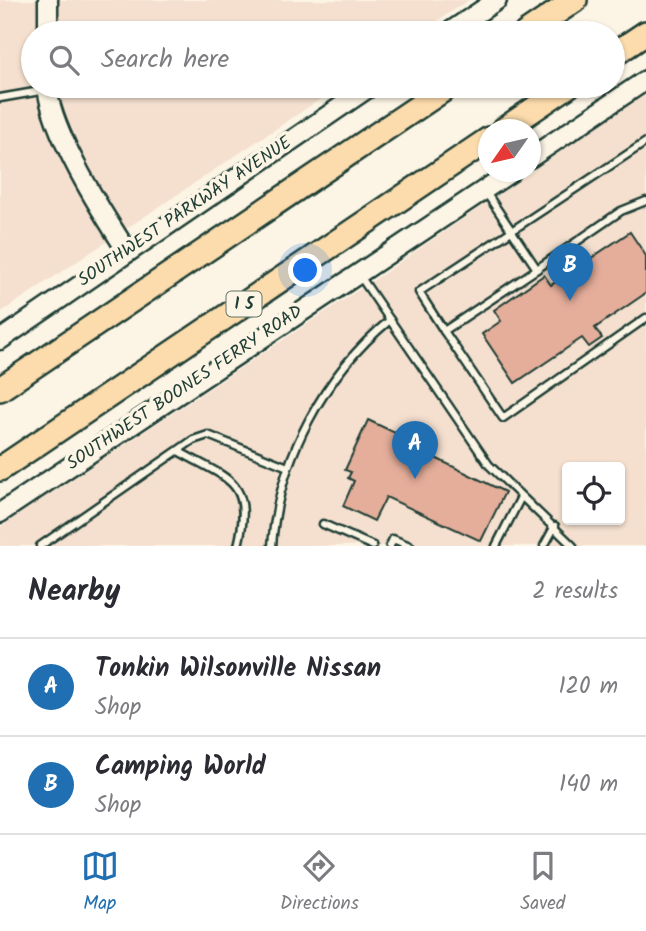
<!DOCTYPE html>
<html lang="en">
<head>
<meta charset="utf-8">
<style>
	body { margin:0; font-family:Kalam,sans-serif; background:#f2f2f3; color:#2b2b33 }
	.controls { position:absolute; right:21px; bottom:21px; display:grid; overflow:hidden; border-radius:7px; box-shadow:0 2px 5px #0004 }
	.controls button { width:63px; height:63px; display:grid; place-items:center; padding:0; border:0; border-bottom:2px solid #e1e1e2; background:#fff; color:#2b2b33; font:35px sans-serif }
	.compass { position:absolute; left:478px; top:119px; width:63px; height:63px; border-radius:50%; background:#fff; box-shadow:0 2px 5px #0004; rotate:236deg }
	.you { position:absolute; left:306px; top:271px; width:24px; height:24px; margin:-18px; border:5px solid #fff; border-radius:50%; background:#1a73e8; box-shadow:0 0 0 10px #1a73e833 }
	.badge { display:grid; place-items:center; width:46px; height:46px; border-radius:50%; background:#1f6fb2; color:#fff; font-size:23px; font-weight:700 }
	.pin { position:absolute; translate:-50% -58px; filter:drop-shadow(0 2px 4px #0008) }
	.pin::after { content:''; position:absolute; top:37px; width:24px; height:21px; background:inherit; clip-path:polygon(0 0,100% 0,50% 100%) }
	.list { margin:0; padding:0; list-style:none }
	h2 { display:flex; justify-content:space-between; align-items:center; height:91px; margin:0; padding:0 28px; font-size:30px }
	h2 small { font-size:23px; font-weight:400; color:#7c7c81 }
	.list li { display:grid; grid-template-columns:46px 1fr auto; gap:21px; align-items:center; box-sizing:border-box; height:98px; padding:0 28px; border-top:2px solid #e1e1e2 }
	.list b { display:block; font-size:26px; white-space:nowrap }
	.list p { margin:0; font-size:23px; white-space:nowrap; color:#7c7c81 }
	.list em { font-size:23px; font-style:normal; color:#7c7c81 }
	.icon { flex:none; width:38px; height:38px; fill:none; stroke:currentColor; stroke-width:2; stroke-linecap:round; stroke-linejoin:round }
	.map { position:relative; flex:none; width:646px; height:546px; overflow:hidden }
	.search { position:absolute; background:#fff; box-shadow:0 2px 5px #0004; left:21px; right:21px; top:21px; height:77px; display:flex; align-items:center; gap:18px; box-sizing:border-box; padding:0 24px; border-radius:38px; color:#7c7c81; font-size:26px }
	.sheet { height:287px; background:#fff }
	nav { display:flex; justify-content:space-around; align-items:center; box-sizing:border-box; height:98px; border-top:2px solid #e1e1e2; background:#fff; font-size:19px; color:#7c7c81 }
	nav a { display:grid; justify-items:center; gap:4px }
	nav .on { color:#1f6fb2 }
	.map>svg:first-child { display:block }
	.built { fill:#f5e0cf; fill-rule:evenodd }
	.building { fill:#e5ae9b; stroke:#1f3d34; stroke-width:2 }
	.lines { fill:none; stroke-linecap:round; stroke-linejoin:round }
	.lane-casing { stroke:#1f3d34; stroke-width:11 }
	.secondary-casing { stroke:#1f3d34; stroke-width:23 }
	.highway-casing { stroke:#1f3d34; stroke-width:28 }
	.lane { stroke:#fcf5e5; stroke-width:6 }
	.secondary { stroke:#fcf5e5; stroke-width:18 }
	.highway { stroke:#fcdcac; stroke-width:23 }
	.labels { text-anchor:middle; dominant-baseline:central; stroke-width:7; stroke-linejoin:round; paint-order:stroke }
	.shield { fill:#fcf5e5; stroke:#617469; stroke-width:2 }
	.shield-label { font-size:16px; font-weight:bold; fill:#1f3d34 }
	.street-label { font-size:18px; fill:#1f3d34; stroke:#fcf5e5 }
</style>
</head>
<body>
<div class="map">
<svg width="646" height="546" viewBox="0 0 646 546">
	<rect width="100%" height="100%" fill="#fcf5e5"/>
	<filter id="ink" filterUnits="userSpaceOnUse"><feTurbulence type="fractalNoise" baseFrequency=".0143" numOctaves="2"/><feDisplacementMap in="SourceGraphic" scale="14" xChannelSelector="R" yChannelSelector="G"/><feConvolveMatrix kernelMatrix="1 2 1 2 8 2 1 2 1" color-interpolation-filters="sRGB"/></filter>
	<g filter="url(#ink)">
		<!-- built -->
		<g class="built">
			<polygon points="0,0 469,0 419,33 33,33 33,86 340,86 0,313"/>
			<path d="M646,93V546H0V527L384,273ZM567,467H620V520H567Z"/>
		</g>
		<!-- building -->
		<g class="building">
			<polygon points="630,232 646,256 646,293 595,328 602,338 589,347 582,338 515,383 482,334 501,321 494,310 544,275 551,285"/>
			<polygon points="368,420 423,446 421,451 505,492 481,541 386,497 374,521 343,506 354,481 348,478 351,472 345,470"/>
		</g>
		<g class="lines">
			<defs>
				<g id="lane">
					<polyline points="0,98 46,90"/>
					<polyline points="485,191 537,269 444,331 503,418 646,318"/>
					<polyline points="537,269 621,211 646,201"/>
					<polyline points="360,276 489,465 573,546"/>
					<polyline points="444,331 419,292 646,142"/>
					<path d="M178,451C229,480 254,480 238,546"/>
					<polyline points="323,524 373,546"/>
					<polyline points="40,546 193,440 208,435 288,467"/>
					<path d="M272,546C278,460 324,374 390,320"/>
					<polyline points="390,546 393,539 410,546"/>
					<polyline points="496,546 521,497"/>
					<polyline points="544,546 555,526"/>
				</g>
				<g id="secondary">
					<polyline points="48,33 48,0"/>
					<polyline points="448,33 497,0"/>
					<path d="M47,86C51,132 101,211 127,251"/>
					<polyline points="530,158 646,80"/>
					<polyline points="0,340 371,86"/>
					<polyline points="0,513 511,172"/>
				</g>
				<g id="highway">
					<polyline points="526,33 575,0"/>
					<polyline points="613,55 646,33"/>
					<polyline points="503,130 568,86"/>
					<polyline points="0,389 449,86"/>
					<polyline points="0,469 489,139"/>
				</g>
			</defs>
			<!-- lane casing -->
			<use href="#lane" class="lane-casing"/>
			<!-- secondary casing -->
			<use href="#secondary" class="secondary-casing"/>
			<!-- highway casing -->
			<use href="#highway" class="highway-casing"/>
			<!-- lane -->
			<use href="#lane" class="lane"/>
			<!-- secondary -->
			<use href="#secondary" class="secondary"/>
			<!-- highway -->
			<use href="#highway" class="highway"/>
		</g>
	</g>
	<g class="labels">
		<!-- shield labels -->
		<rect class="shield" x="226.5" y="291.5" width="35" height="25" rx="5"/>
		<g class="shield-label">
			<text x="244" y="304">I 5</text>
		</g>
		<!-- street labels -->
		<g class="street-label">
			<text transform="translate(185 212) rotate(-34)">SOUTHWEST PARKWAY AVENUE</text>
			<text transform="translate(185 388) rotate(-34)">SOUTHWEST BOONES FERRY ROAD</text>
		</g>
	</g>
</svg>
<div class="controls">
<button><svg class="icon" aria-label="locate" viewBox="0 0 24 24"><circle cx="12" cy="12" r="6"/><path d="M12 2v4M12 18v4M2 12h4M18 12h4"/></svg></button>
</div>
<svg class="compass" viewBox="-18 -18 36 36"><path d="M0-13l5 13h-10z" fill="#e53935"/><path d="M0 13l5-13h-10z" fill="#7c7c81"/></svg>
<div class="you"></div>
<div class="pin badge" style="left:415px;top:479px">A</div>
<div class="pin badge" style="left:570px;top:301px">B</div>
<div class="search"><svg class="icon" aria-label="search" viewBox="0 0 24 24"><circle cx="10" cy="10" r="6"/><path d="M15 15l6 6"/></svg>Search here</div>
</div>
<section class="sheet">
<h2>Nearby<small>2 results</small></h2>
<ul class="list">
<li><span class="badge">A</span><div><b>Tonkin Wilsonville Nissan</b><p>Shop</p></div><em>120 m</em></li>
<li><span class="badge">B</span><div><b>Camping World</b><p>Shop</p></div><em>140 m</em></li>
</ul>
</section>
<nav>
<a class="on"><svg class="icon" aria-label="map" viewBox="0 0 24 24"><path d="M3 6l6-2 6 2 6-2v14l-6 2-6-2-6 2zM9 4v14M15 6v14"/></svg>Map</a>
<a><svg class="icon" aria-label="directions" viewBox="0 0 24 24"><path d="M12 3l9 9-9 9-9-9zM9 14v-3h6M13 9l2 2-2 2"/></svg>Directions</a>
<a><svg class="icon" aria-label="saved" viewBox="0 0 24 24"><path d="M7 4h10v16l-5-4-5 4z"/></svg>Saved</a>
</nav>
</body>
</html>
